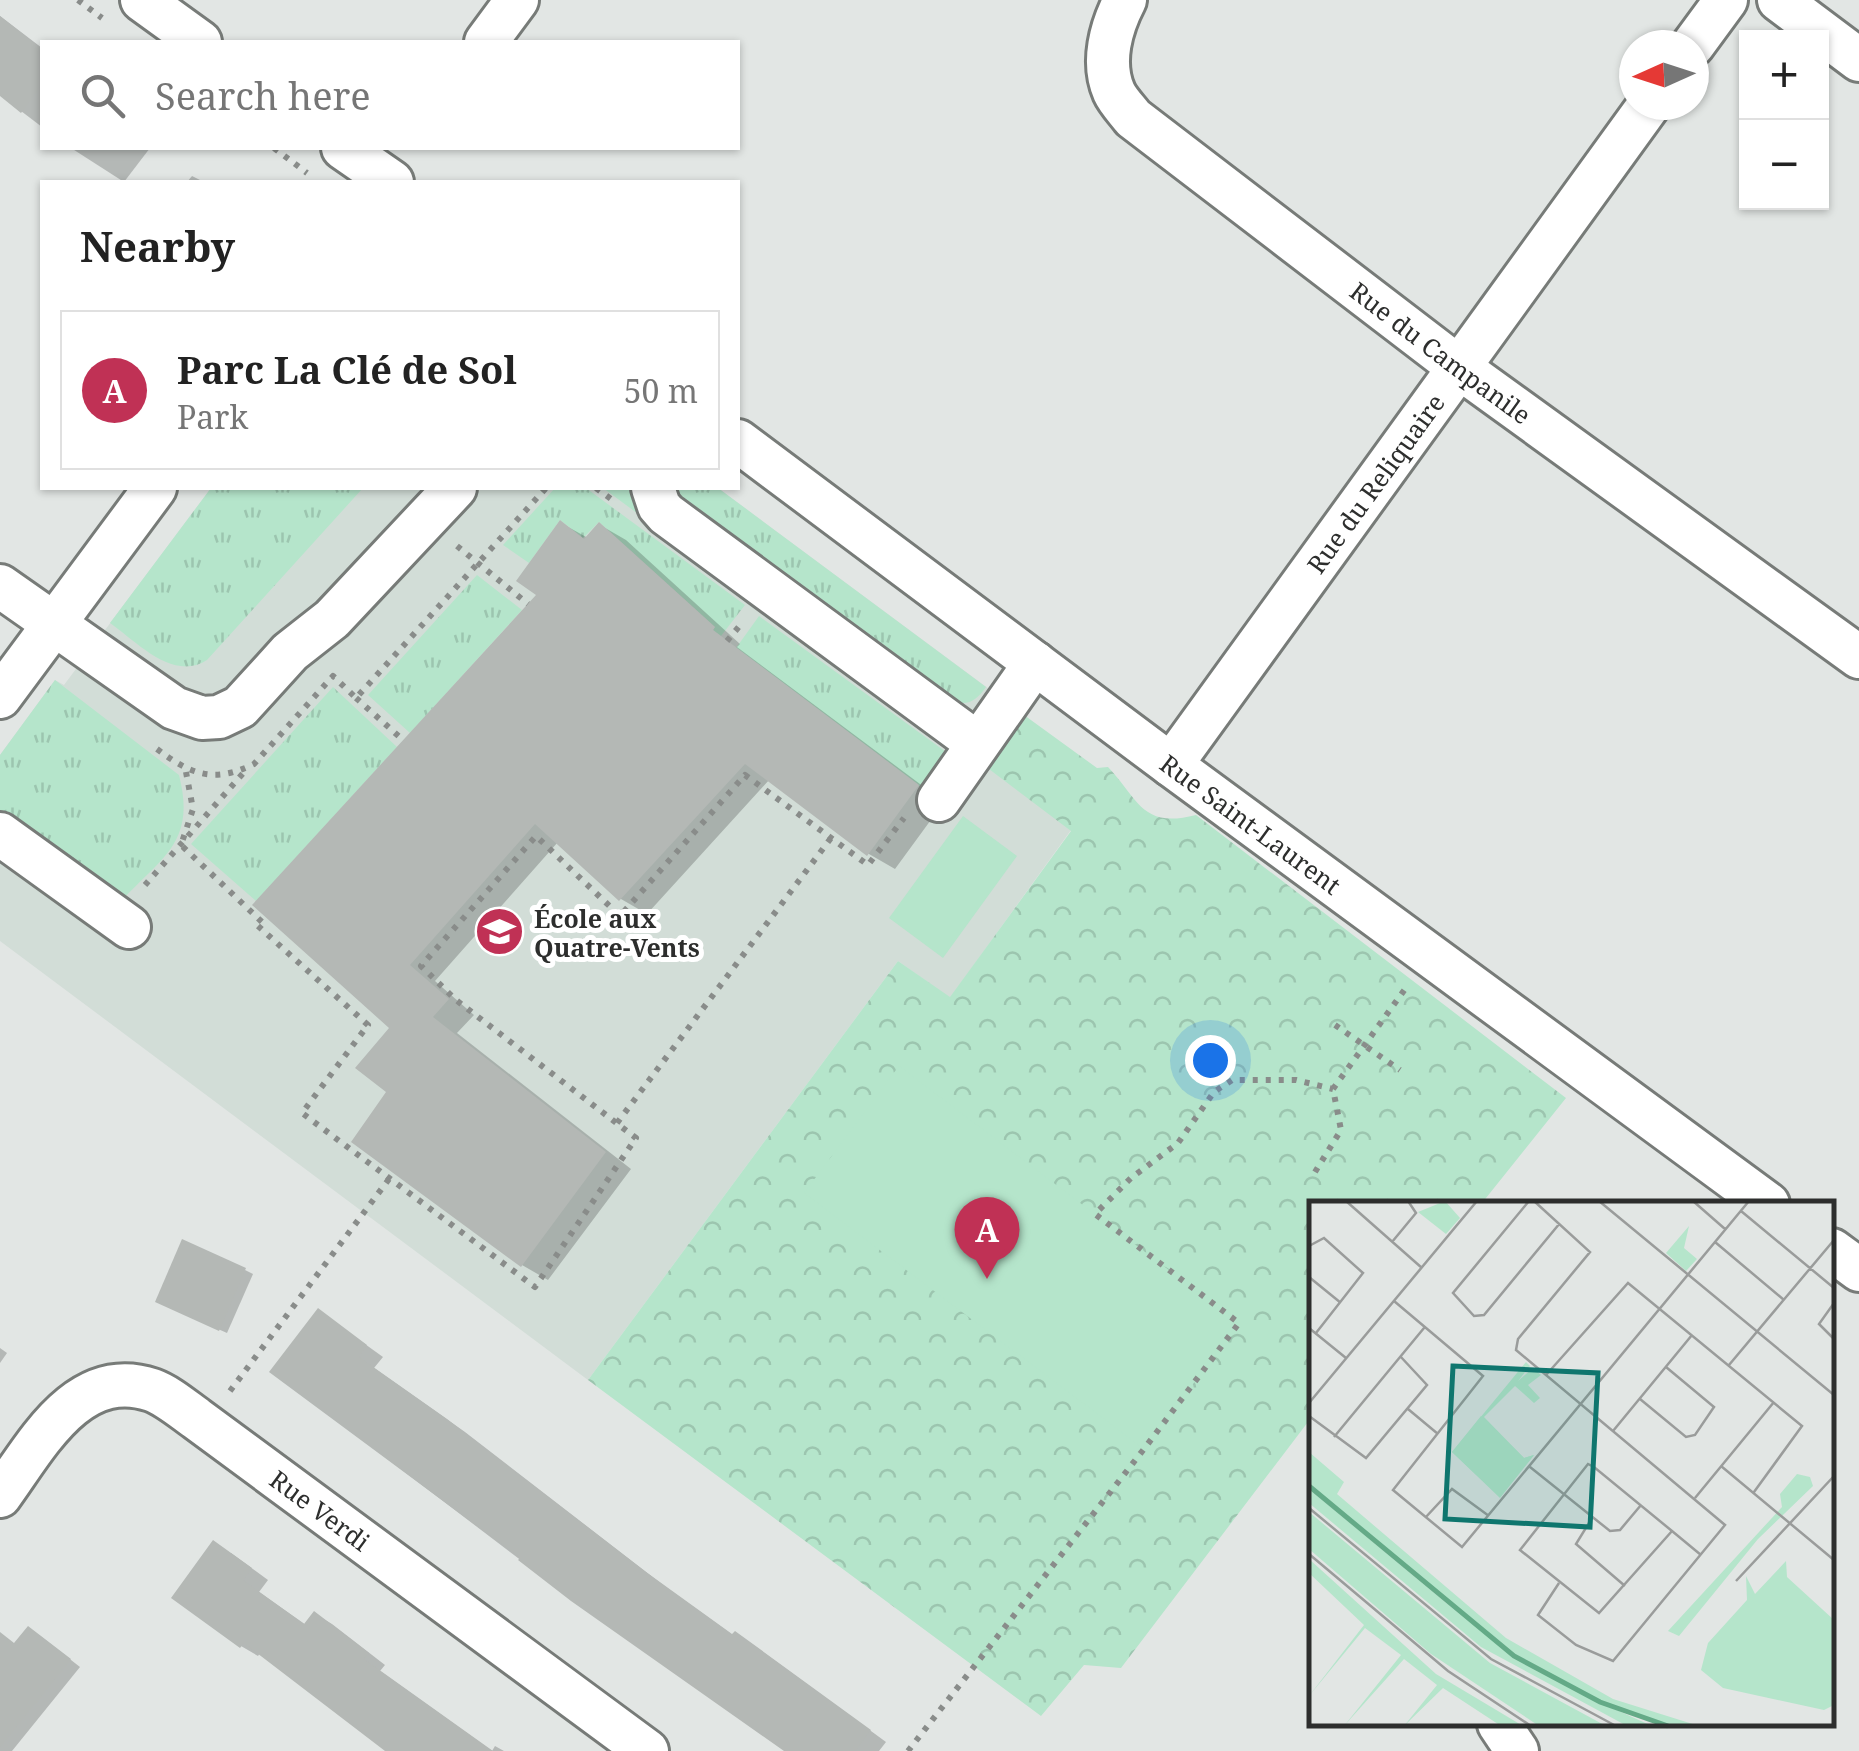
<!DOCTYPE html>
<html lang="en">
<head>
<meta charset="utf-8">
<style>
	body { margin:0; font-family:"Noto Serif",serif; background:#f6f6f6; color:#222 }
	.controls { position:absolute; right:30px; top:30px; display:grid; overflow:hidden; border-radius:0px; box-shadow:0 2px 8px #0004 }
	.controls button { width:90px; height:90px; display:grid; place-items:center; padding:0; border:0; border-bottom:2px solid #e0e0e0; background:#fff; color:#222; font:50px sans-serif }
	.compass { position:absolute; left:1619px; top:30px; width:90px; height:90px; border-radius:50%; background:#fff; box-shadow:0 2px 8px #0004; rotate:267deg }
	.you { position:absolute; left:1210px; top:1060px; width:35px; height:35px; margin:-25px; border:8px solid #fff; border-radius:50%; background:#1a73e8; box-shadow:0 0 0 15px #1a73e833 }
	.badge { display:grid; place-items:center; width:65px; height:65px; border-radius:50%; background:#c03155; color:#fff; font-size:32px; font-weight:700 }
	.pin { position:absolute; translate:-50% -82px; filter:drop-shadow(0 2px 5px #0008) }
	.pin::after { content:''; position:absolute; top:52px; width:35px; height:30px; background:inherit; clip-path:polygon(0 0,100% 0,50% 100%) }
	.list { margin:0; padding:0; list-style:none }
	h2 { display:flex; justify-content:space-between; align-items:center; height:130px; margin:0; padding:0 40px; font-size:42px }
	h2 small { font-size:32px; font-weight:400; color:#767676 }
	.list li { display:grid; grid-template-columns:65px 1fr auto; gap:30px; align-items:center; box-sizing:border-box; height:160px; margin:0 20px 20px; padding:0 20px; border:2px solid #e0e0e0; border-radius:0px }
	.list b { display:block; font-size:38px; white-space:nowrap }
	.list p { margin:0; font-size:32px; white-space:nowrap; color:#767676 }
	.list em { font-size:32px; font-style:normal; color:#767676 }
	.icon { flex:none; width:55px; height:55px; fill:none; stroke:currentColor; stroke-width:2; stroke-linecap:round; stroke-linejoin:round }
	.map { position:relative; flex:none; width:1859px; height:1751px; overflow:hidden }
	.search { position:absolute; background:#fff; box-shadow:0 2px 8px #0004; left:40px; top:40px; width:700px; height:110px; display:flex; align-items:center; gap:25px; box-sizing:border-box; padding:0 35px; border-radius:0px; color:#767676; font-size:38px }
	.panel { position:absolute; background:#fff; box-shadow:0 2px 8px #0004; left:40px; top:180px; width:700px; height:310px; border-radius:0px }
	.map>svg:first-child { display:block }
	.built { fill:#d2ddd7 }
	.grass { fill:url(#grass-tufts) }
	.park { fill:url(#park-crowns) }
	.garden { fill:#b5e5cb }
	.shadow { fill:#0003 }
	.building { fill:#b4b8b5 }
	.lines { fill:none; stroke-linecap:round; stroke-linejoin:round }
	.minor-casing { stroke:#777b78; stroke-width:48 }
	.path { stroke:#898c8a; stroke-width:6; stroke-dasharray:5 8; stroke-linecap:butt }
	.minor { stroke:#fff; stroke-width:42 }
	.labels { text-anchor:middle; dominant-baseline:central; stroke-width:10; stroke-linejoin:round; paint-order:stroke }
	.street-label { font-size:25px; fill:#2d2e2d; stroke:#fff }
	.poi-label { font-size:25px; font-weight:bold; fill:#2d2e2d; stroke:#fff; text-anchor:start }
	.inset-river { fill:none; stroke:#64aa87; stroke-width:5 }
	.inset-road { fill:none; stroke:#9a9c9b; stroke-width:2.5 }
	.view { fill:#0f766e; fill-opacity:0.15; stroke:#0f766e; stroke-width:5 }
	.inset-edge { fill:none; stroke:#2d2e2d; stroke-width:5 }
</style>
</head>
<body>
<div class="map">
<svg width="1859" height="1751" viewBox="0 0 1859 1751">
	<defs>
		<pattern id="grass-tufts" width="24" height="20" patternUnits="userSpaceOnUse" patternTransform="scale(2.5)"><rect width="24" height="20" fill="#b5e5cb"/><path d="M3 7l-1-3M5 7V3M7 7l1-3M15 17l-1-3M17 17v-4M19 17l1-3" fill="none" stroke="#9cc5af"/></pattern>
		<pattern id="park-crowns" width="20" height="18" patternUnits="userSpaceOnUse" patternTransform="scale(2.5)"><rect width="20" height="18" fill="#b5e5cb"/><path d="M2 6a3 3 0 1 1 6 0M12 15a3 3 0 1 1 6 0" fill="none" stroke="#9cc5af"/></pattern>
	</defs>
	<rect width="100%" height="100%" fill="#e2e6e4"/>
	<!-- built -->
	<polygon class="built" points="211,488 718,488 1024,715 1071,830 950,998 898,961 588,1380 0,941 0,755 55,680 64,685"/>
	<!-- grass -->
	<g class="grass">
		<path d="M211,488H363L207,660C173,682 137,642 110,623Z"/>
		<polygon points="555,488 586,488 745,605 721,636 713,630 715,627 599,522 583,538 560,520 529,563 503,545"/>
		<polygon points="603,488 634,488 649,522"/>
		<path d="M672,488H718L986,687C976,701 969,706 951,701L680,502Z"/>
		<polygon points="477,575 522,610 410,733 368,695"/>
		<polygon points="759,616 946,752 921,787 736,648"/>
		<path d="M55,680L179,775C196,841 164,856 122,900L0,812V755Z"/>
		<polygon points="333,687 397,747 256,901 191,844"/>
	</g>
	<!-- park -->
	<path class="park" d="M1024,715L1097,768L1108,767C1139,800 1142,829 1196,815L1566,1098L1482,1203L1312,1204L1311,1418L1121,1668L1084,1665L1041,1716L588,1380L898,961L950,997L1071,831L985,766Z"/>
	<!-- garden -->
	<g class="garden">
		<polygon points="963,816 1017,856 943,958 889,918"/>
		<polygon points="899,1066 1239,1323 1144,1449 804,1193"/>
	</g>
	<!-- shadow -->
	<g class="shadow">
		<polygon points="0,16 42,48 42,127 0,95"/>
		<polygon points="71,148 150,148 124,182"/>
		<polygon points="192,176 204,182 187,182"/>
		<polygon points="561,523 588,538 600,525 626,540 740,644 737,647 944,802 895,869 869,854 770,779 647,914 621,899 558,842 435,981 474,1015 457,1033 631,1169 548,1280 522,1265 390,1092 393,1028 256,905 540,595"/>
		<polygon points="245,1270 253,1274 227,1333 166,1306"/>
		<polygon points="319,1311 383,1357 374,1368 465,1432 663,1585 734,1636 752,1644 886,1742 879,1751 787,1751 572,1599 273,1372"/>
		<polygon points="0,1348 7,1353 0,1363"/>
		<polygon points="231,1553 268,1580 259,1592 306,1625 315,1614 332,1624 385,1665 380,1671 492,1751 495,1746 504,1751 391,1751 260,1653 258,1656 241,1646"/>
		<polygon points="39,1635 80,1667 12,1751 0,1751 0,1648 16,1645"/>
	</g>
	<!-- building -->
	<g class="building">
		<polygon points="0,16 42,49 42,84 21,113 0,96"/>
		<polygon points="560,520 584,539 599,522 715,627 713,630 919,785 867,856 745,764 619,901 535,824 410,965 449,999 433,1017 606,1152 521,1267 351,1142 386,1092 355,1068 389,1028 252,905 536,595 516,581"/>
		<polygon points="182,1239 246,1268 219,1331 155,1302"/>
		<polygon points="318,1308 367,1345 359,1357 447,1419 646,1572 732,1634 735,1631 871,1730 855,1751 784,1751 571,1601 518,1560 520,1558 269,1372"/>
		<polygon points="213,1540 252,1568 243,1580 304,1624 314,1611 369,1653 364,1659 493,1751 385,1751 244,1643 240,1648 171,1598"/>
		<polygon points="28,1626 71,1659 0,1747 0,1632 14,1643"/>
	</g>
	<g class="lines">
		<defs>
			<g id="minor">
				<polyline points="142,0 200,42"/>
				<path id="s1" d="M1125,0C1111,27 1101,62 1114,92C1118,101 1127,110 1133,118L1457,366L1859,657"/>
				<polyline points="1779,0 1859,60"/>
				<polyline points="486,42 517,0"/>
				<polyline points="1693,45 1726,0"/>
				<polyline points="343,148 392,182"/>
				<path id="s2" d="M738,441L1171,765L1768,1204"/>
				<polyline points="653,488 659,506 666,514 977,743"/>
				<polyline points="0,586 174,708 202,718 219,717 240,707 290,652 332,619 455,488"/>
				<polyline points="0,697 155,488"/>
				<path id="s3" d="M1171,765L1649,105"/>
				<polyline points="939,800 1035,663"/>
				<polyline points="0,834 129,927"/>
				<polyline points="1832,1250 1859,1270"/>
				<path id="s4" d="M0,1496C36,1447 77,1365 152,1390C168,1396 183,1409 197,1419L647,1751"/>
				<polyline points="1499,1724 1517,1751"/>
			</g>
		</defs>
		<!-- minor casing -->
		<use href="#minor" class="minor-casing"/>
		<!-- path -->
		<g class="path">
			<polyline points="78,0 102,18"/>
			<polyline points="274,148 307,173"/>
			<polyline points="596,488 611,499"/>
			<polyline points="457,546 528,604"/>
			<polyline points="727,641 742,623"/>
			<polyline points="356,698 403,740"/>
			<path d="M157,749C190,774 213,784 254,764L333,676L356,698L546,488"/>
			<polyline points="186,772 193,809 181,845 262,922"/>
			<polyline points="145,885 245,771"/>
			<polyline points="258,926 368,1025 302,1113 535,1287 636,1138 456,1000 421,966 536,836 620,916 745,775 868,865 904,818"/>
			<polyline points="1335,1025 1400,1070"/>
			<polyline points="617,1123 831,838"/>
			<polyline points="1315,1172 1341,1130 1333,1089 1405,989"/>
			<polyline points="230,1391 389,1179"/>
			<polyline points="908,1751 1144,1449 1239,1323 1095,1214 1131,1178 1178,1143 1214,1092 1232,1080 1296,1080 1333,1089"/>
		</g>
		<!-- minor -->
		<use href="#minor" class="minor"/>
	</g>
	<!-- icons -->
	<defs>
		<symbol id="school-disc" viewBox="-11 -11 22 22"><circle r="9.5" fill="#c03155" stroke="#fff"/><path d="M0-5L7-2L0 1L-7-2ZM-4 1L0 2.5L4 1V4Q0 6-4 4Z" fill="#fff"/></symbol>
	</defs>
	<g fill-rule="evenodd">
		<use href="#school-disc" x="472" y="904" width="55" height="55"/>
	</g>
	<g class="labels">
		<!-- street labels -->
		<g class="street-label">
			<text stroke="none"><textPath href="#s1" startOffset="515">Rue du Campanile</textPath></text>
			<text stroke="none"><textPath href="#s3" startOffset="348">Rue du Reliquaire</textPath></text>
			<text stroke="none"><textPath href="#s2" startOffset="640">Rue Saint-Laurent</textPath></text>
			<text stroke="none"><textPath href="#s4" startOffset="408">Rue Verdi</textPath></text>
		</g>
		<!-- poi labels -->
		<g class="poi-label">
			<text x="534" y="918">École aux<tspan x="534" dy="29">Quatre-Vents</tspan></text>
		</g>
	</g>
	<!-- overview -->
	<g transform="translate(1309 1201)">
		<rect width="525" height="525" fill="#e2e6e4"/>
		<path d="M380,25L375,47L388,58L377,70L357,52ZM217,161L221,165L209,180L224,167L232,174L219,184L231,197L225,202L206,185L175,216L215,257L225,254L191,296L143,251ZM0,251L35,281L28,293L197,437L304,498L390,525H362L279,496L343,525H318L172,446L0,302V288L165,425L0,284ZM0,311L181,462L297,525H230L122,453L0,348ZM0,358L127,473L214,525H192L134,487L95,525L128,484L95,458L35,525L92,454L56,427L0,495L55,424L0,372Z" fill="#b5e5cb"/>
		<path d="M488,273L501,276L504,285L449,338L370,435L359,430L473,306L471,293ZM477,360L478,376L525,419V504L515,509L414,487L392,469L399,442L438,399L437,375L446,393Z" fill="#b5e5cb"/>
		<path d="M136,0L151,17L137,33L109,11ZM172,215L215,257L225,254L191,297L143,251Z" fill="#b5e5cb"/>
		<path class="inset-river" d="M0,285L205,455L291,501L359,525"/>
		<path class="inset-road" d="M37,0L113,67M220,0L144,92L165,115L175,114L251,22M225,0L281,51L209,138L207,149L416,324L304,460L267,444L229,414L250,382M290,0L525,194M384,0L416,28M432,10L525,87M83,41L107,12L99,0M406,41L475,99M0,45L15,37L54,72L7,132M0,76L32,102M85,100L174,175L84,289L153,346L440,0M525,102L510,123L525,138M0,127L37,157M420,164L525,39M237,174L319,82L493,225L445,291M331,198L377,236L386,234L405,206L357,166M0,202L168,0M99,208L129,233M0,215L57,257L118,184L91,155M304,230L383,134M25,236L115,127M412,265L525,359M221,266L301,330L311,329L332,304M386,297L465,201M0,307L182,458L307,525M116,317L143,288L180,315M283,317L267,343L316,385M363,330L290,412L211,349L279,263L285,266L363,330L392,354M0,353L139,470L222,525M427,380L525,275"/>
		<path class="view" d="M144,165L289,172L281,326L136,318Z"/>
		<rect width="525" height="525" class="inset-edge"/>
	</g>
</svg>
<div class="controls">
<button>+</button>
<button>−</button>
</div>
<svg class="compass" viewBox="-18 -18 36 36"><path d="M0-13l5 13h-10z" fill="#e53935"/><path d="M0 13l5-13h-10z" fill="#767676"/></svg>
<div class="you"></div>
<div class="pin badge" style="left:987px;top:1279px">A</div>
<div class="search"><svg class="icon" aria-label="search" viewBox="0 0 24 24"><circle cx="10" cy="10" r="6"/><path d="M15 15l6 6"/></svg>Search here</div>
<section class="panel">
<h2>Nearby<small></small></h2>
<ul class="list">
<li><span class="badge">A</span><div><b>Parc La Clé de Sol</b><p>Park</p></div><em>50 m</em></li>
</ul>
</section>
</div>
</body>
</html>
